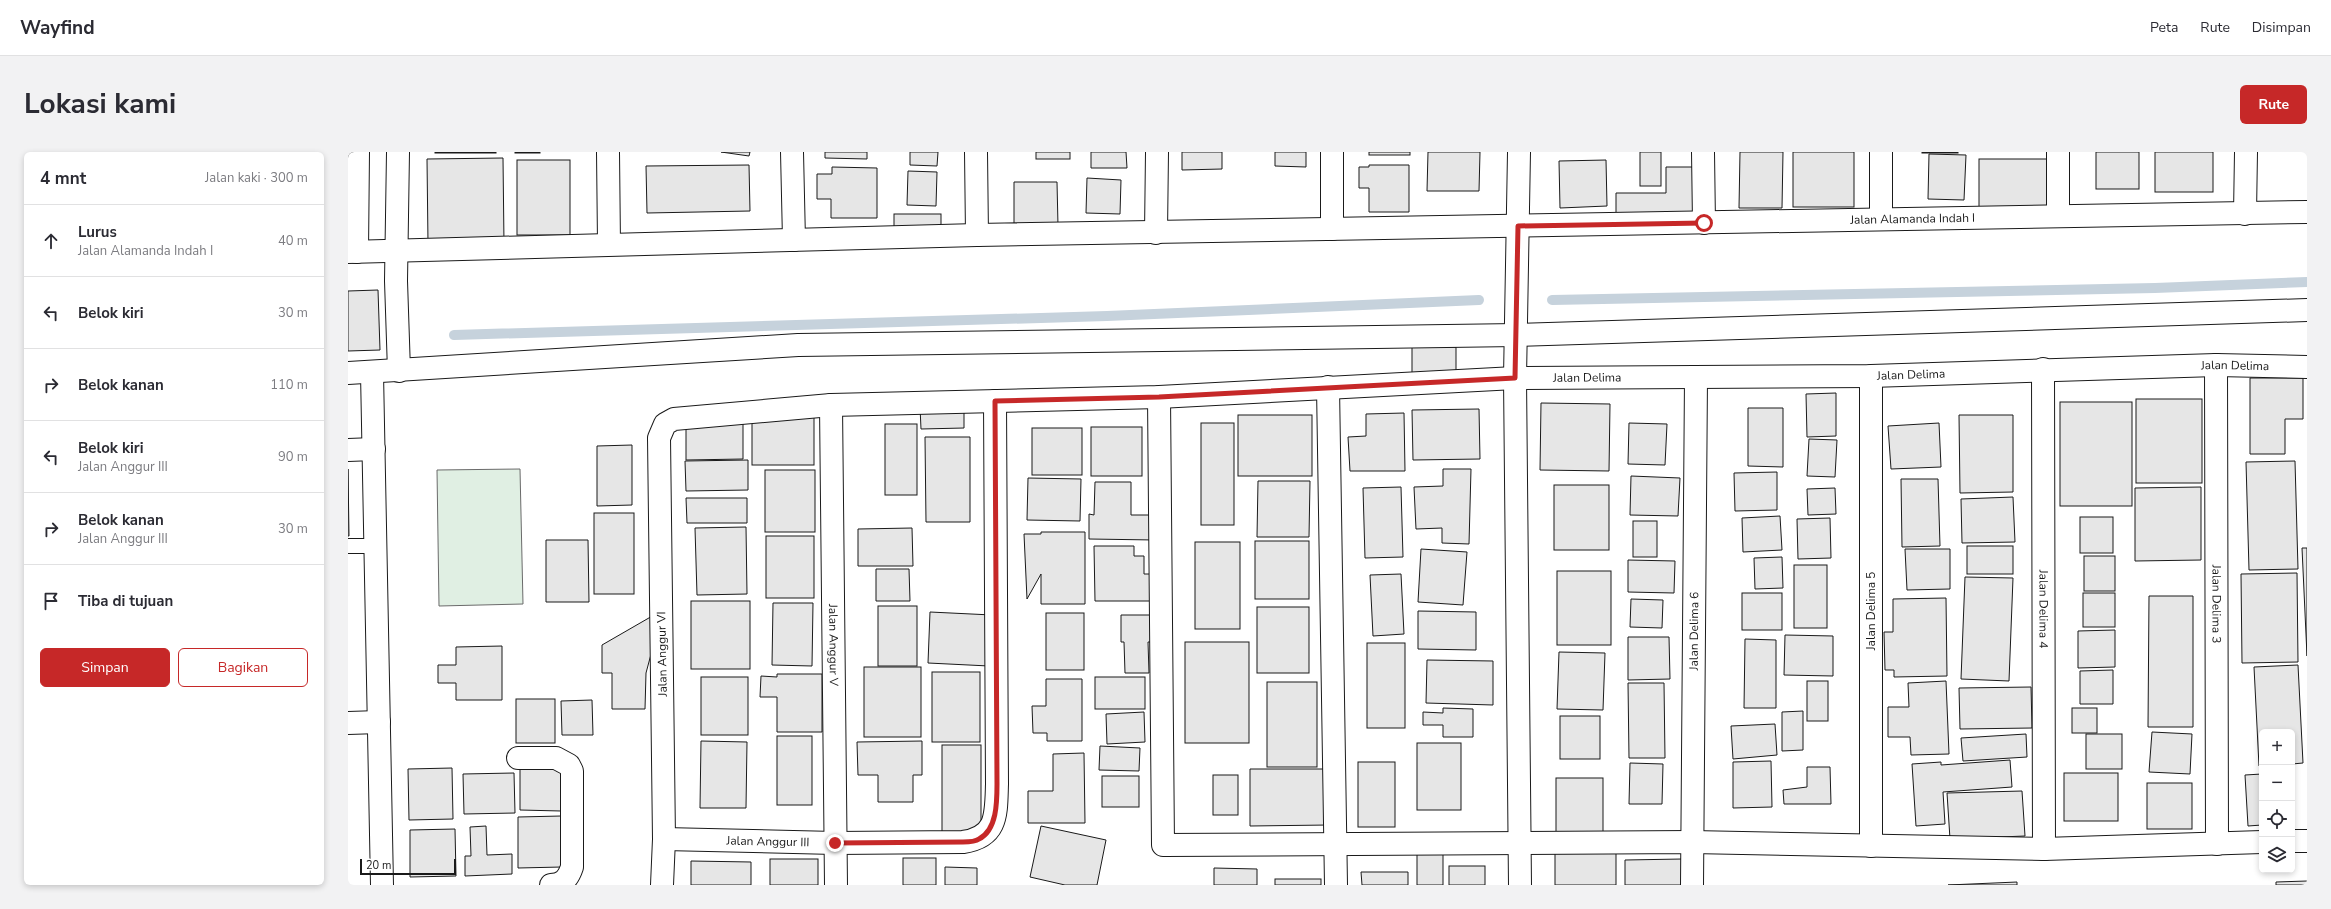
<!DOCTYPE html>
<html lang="id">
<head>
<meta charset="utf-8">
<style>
	body { margin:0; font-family:"Nunito Sans",sans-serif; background:#f2f2f3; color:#2b2b33 }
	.controls { position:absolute; right:12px; bottom:12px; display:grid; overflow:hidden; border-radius:6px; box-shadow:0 2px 6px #0003 }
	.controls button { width:36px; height:36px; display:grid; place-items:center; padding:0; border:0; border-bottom:1px solid #e1e1e2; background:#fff; color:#2b2b33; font:20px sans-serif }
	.scale { position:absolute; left:12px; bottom:10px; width:96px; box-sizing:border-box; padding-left:4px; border:2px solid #1a1a1a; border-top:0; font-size:11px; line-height:14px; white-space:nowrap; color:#1a1a1a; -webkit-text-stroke:3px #fff; paint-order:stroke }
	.stop { position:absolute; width:12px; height:12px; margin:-9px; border:3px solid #c62828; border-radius:50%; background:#fff }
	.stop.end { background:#c62828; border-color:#fff; box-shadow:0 1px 4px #0008 }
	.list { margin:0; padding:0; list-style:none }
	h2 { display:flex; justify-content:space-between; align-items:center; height:52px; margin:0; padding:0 16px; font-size:17px }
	h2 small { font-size:13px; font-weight:400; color:#7c7c81 }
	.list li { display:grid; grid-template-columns:26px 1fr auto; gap:12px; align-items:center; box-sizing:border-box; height:72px; padding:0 16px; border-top:1px solid #e1e1e2 }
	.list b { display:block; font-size:15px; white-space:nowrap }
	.list p { margin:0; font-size:13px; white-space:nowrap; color:#7c7c81 }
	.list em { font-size:13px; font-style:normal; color:#7c7c81 }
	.actions { display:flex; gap:8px; padding:12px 16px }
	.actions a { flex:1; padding:9px 0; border:1px solid #c62828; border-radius:6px; text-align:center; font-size:14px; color:#c62828 }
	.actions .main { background:#c62828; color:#fff }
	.icon { flex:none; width:22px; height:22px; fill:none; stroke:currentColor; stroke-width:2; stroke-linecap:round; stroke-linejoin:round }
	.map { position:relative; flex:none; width:1959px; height:733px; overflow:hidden; border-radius:6px }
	header { display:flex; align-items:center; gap:24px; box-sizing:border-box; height:56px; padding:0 20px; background:#fff; border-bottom:1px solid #e1e1e2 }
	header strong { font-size:19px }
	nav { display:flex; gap:22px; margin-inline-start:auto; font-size:14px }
	.intro { display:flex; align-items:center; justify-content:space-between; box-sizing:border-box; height:96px; padding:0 24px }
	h1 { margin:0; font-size:28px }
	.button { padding:10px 18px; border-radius:6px; background:#c62828; color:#fff; font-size:14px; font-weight:700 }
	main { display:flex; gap:24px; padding:0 24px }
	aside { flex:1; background:#fff; border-radius:6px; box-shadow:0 2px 6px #0003 }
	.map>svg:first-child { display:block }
	.green { fill:#e0efe3; stroke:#6a6a6a }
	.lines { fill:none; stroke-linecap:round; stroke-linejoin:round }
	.stream { stroke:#c6d2dc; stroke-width:10 }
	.building { fill:#e6e6e6; stroke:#1a1a1a }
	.service-casing { stroke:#1a1a1a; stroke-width:16 }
	.minor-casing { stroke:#1a1a1a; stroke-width:24 }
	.service { stroke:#fff; stroke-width:14 }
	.minor { stroke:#fff; stroke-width:22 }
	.route { stroke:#c62828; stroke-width:5 }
	.labels { text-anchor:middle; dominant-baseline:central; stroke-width:3; stroke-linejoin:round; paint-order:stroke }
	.street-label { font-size:12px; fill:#1a1a1a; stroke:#fff }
</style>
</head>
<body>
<header>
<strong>Wayfind</strong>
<nav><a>Peta</a><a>Rute</a><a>Disimpan</a></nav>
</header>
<div class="intro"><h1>Lokasi kami</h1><a class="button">Rute</a></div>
<main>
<aside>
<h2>4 mnt<small>Jalan kaki · 300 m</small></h2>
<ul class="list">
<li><svg class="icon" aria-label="ahead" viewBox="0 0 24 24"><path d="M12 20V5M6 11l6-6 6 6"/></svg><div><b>Lurus</b><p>Jalan Alamanda Indah I</p></div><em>40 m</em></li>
<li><svg class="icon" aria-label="left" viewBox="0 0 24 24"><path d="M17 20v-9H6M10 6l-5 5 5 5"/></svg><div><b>Belok kiri</b></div><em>30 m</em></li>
<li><svg class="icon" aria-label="right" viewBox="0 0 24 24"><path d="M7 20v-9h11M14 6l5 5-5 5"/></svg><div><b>Belok kanan</b></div><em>110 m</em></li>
<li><svg class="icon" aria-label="left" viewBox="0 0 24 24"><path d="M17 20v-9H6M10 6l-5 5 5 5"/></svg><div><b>Belok kiri</b><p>Jalan Anggur III</p></div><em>90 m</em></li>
<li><svg class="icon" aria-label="right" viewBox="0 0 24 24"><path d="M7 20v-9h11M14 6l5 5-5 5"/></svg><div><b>Belok kanan</b><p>Jalan Anggur III</p></div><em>30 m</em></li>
<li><svg class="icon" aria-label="arrive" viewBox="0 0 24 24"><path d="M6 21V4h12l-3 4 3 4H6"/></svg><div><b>Tiba di tujuan</b></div></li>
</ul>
<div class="actions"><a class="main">Simpan</a><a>Bagikan</a></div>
</aside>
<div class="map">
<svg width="1959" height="733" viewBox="0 0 1959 733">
	<rect width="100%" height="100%" fill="#fff"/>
	<!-- green -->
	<polygon class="green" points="172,317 175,452 91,454 89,318"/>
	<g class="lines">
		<!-- stream -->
		<g class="stream">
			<polyline points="1204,148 1807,136 1959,130"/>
			<polyline points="106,183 759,164 1131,148"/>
		</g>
	</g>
	<!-- building -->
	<g class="building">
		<rect x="87" y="0" width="61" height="1"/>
		<rect x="167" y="0" width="25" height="1"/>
		<polygon points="373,0 402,0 401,4"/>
		<polygon points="477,0 519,0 519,7 477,6"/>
		<polygon points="562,0 590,0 589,14 562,13"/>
		<rect x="688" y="0" width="34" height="7"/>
		<polygon points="743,0 778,0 779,16 743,16"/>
		<polygon points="834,0 874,0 874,17 834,18"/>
		<polygon points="927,0 958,0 958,15 927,14"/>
		<rect x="1021" y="0" width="41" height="3"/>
		<polygon points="1080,0 1132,0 1131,39 1079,39"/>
		<rect x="1292" y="0" width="21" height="34"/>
		<polygon points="1392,0 1435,0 1434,56 1391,56"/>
		<rect x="1445" y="0" width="61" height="55"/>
		<rect x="1574" y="0" width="36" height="1"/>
		<rect x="1748" y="0" width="43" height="37"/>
		<rect x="1807" y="0" width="58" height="40"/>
		<polygon points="1581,2 1618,3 1616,48 1580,47"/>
		<polygon points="155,6 156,92 80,92 79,7"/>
		<rect x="1631" y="7" width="68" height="49"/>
		<rect x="169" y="8" width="53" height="75"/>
		<polygon points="1258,8 1259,54 1212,56 1211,9"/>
		<polygon points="401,13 402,59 299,61 298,14"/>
		<polygon points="1021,13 1061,13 1061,60 1021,60 1021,36 1011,36 1011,15 1021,15"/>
		<polygon points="484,15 529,16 529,66 483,66 483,47 469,47 469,22 484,22"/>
		<polygon points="1318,15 1347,15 1346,66 1268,67 1268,41 1318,41"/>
		<polygon points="560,19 589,20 588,54 559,53"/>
		<polygon points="739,26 773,28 772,62 738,61"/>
		<polygon points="666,30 709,30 710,74 666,75"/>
		<rect x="546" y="62" width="47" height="18"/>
		<polygon points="30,138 32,198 0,199 0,139"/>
		<rect x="1064" y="195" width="44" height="26"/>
		<polygon points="1902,226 1955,226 1955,267 1937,267 1937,302 1902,302"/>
		<polygon points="1488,241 1488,284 1459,285 1458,242"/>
		<rect x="1788" y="247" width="66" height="84"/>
		<rect x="1712" y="250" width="72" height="104"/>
		<polygon points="1193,251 1262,252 1261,319 1192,318"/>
		<polygon points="616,254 616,276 573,277 572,255"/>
		<polygon points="1400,256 1435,256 1435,315 1400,314"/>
		<polygon points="1131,257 1132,307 1065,308 1064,258"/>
		<polygon points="1056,261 1057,319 1002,319 1000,285 1018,284 1018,262"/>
		<rect x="404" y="263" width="62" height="50"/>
		<rect x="890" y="263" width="74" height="61"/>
		<polygon points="1611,263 1665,263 1665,340 1612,341"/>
		<polygon points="338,270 395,270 395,307 338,308"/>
		<rect x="853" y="271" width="33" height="102"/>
		<polygon points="1281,271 1319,272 1317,313 1280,312"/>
		<polygon points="1591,271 1593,315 1543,317 1540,274"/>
		<rect x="537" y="272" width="32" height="71"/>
		<rect x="743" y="275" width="51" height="49"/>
		<rect x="684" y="276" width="50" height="47"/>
		<polygon points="577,285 622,285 622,370 578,370"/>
		<polygon points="1461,287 1489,288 1487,325 1459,324"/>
		<polygon points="284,293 284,353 249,354 249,294"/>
		<polygon points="400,308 400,338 338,339 337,309"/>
		<polygon points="1947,309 1950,417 1901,418 1898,310"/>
		<polygon points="0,317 1,384 0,384"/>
		<polygon points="1095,317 1123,317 1121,392 1094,391 1094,376 1068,377 1066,335 1095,334"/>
		<rect x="417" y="318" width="50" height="62"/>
		<polygon points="1429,320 1429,358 1387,359 1386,321"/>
		<polygon points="1283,324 1332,326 1330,364 1282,363"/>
		<polygon points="680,326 733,327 732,369 679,368"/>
		<polygon points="1553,327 1590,327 1592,394 1554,395"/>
		<polygon points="910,329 962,329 961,385 909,385"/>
		<polygon points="747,330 783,330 783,363 807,363 807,388 741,387 741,362 746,363"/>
		<rect x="1206" y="333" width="55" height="65"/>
		<polygon points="1053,335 1055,405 1017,406 1015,336"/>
		<polygon points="1853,335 1853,408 1787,409 1787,336"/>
		<polygon points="1487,336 1488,362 1460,363 1459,337"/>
		<polygon points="1665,345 1667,390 1614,391 1613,347"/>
		<polygon points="338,346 399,346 399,371 339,371"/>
		<rect x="246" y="361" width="40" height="81"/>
		<polygon points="1432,364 1434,398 1395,400 1394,366"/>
		<rect x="1732" y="365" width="33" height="36"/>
		<polygon points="1482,366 1483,406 1450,407 1449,367"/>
		<rect x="1285" y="369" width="24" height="36"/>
		<polygon points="398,375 399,442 349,443 347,376"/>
		<polygon points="564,376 565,414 510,414 510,377"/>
		<polygon points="693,380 737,380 737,452 693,452 693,422 679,447 676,382 693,382"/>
		<rect x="418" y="384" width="48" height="62"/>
		<polygon points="198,388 240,388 241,450 198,450"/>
		<rect x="907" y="389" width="54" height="58"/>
		<rect x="847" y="390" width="45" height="87"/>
		<polygon points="746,394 786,394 786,404 796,404 796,422 806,422 806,449 747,449"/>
		<rect x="1619" y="394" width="46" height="28"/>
		<polygon points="1954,396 1959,396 1959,504"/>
		<polygon points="1073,397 1119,400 1115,453 1070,450"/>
		<polygon points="1557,397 1602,397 1602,437 1559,438"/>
		<rect x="1736" y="404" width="31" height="35"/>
		<polygon points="1434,405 1435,436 1407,437 1406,406"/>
		<polygon points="1280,408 1327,409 1326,441 1280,440"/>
		<rect x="1446" y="413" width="33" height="63"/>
		<polygon points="528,417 561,417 562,449 528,449"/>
		<rect x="1209" y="419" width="54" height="74"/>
		<polygon points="1949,421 1950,510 1894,511 1893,422"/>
		<polygon points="1053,422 1056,482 1025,484 1022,423"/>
		<polygon points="1617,425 1665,426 1661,529 1613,527"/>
		<rect x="1394" y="441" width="40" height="37"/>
		<rect x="1735" y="441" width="32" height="34"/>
		<polygon points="1801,444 1845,444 1845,575 1800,575"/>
		<polygon points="1598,446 1599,524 1546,525 1546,518 1537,518 1536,480 1545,480 1545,447"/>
		<polygon points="1283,447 1315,448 1314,476 1282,475"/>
		<rect x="343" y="449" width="59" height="68"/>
		<polygon points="425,451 465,451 464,514 424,513"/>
		<rect x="530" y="454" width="39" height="60"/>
		<rect x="909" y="455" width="52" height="66"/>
		<polygon points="1070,459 1128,460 1128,498 1070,497"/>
		<polygon points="582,460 644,463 641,514 580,511"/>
		<rect x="698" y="461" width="38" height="57"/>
		<polygon points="306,463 306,491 298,521 297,557 264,557 264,521 254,521 254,493"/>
		<polygon points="773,463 812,463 812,490 800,490 801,521 777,521 776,490 773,490"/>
		<polygon points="1767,478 1767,515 1730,516 1730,479"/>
		<polygon points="1437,483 1485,484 1485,524 1436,523"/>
		<polygon points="1280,485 1321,485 1322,527 1280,528"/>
		<polygon points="1397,487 1428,488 1428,556 1396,556"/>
		<rect x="837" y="490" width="64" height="101"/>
		<rect x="1019" y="491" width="38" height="85"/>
		<polygon points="154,494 154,548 108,548 108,531 90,531 90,513 108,513 108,495"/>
		<polygon points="1211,500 1257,501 1255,558 1209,557"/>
		<polygon points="1079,508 1145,509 1145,553 1078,551"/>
		<polygon points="1950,513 1955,611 1944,612 1944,580 1914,580 1914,613 1911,614 1906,515"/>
		<rect x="516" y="515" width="57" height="70"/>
		<polygon points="1765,518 1765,552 1732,552 1732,519"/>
		<rect x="584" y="520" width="48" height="70"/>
		<polygon points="429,522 474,522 474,580 429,580 429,545 412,545 413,524 429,525"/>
		<rect x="353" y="525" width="47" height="58"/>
		<rect x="747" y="525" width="50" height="32"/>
		<polygon points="698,527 734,527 734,589 699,589 699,581 685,581 684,554 698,554"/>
		<rect x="1459" y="529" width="21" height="40"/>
		<polygon points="1598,529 1601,602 1563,603 1562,585 1540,585 1540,555 1561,555 1560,531"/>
		<rect x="919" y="530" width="50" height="85"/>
		<polygon points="1280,531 1316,531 1317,606 1281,606"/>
		<polygon points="1683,535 1684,576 1612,577 1611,536"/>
		<rect x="168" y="547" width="39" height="44"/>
		<polygon points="244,548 245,583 214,583 213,549"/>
		<polygon points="1095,556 1125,557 1125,585 1095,585 1095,573 1075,573 1075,560 1095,561"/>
		<rect x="1724" y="556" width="25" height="25"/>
		<polygon points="1455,559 1455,598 1434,599 1434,560"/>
		<polygon points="796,560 797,590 759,592 758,562"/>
		<rect x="1212" y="564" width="40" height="43"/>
		<polygon points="1427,572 1429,603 1385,607 1383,574"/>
		<polygon points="1804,580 1844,582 1842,622 1801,620"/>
		<polygon points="1678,582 1679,605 1615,609 1613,586"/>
		<rect x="1738" y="582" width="36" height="35"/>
		<rect x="429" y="584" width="35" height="69"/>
		<polygon points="353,589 399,590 398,656 352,656"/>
		<polygon points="574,589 574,623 565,623 565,650 530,650 530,623 510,623 509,590"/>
		<rect x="1069" y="591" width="44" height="67"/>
		<rect x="594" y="593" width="39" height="88"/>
		<polygon points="752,594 792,596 791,619 751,618"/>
		<polygon points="736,601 737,671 680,671 680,639 705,639 705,602"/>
		<polygon points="1662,608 1664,635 1595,640 1597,672 1568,674 1564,612 1593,610 1593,613"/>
		<polygon points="1423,609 1424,655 1385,656 1385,610"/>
		<rect x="1010" y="610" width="37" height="65"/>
		<polygon points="1282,611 1315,612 1314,652 1281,652"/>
		<polygon points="172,612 214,613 213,659 172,658"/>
		<polygon points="1459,615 1482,615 1483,652 1436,652 1435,638 1459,635"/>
		<polygon points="104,616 105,667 61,668 60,617"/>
		<polygon points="902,617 980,617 981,673 902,674"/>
		<polygon points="166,621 167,661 116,662 115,622"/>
		<rect x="1716" y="621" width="54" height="48"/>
		<polygon points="1914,622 1914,673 1900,674 1897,623"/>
		<rect x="865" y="623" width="25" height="40"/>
		<rect x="754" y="624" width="37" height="31"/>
		<rect x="1208" y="626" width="47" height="58"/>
		<rect x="1799" y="631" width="45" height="46"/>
		<polygon points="1674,639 1677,684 1602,687 1599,641"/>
		<polygon points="213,664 214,715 170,716 170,665"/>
		<polygon points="138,674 139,703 164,702 164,722 117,724 117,704 123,704 122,675"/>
		<polygon points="693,674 758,688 749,733 717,733 682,725"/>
		<polygon points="107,677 108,724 62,725 62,678"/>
		<rect x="1207" y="696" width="61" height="37"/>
		<rect x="1069" y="702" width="26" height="31"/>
		<rect x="555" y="706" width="33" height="27"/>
		<rect x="422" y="707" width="48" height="26"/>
		<polygon points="1334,707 1334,733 1277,733 1277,708"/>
		<polygon points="343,709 403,710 403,733 343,733"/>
		<rect x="1101" y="714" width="36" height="19"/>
		<polygon points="597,715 629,716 629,733 597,733"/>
		<polygon points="866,716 909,717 909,733 866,733"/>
		<polygon points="1013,720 1060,720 1060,733 1014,733"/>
		<rect x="927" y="727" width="46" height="6"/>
		<polygon points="1959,729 1959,733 1928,733 1928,730"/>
		<polygon points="1669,730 1669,733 1600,733"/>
	</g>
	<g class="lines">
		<defs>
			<polyline id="service" points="0,394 28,394"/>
			<g id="minor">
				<polyline points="50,0 48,129 51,219"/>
				<polyline points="260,0 261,92"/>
				<polyline points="444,0 446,88"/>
				<polyline points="628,0 629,83"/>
				<polyline points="984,0 984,77"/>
				<polyline points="1171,0 1167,226 1172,733"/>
				<polyline points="1355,0 1356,71"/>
				<polyline points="1897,62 1898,0"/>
				<polyline points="1710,64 1710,0"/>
				<polyline points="1533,67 1533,0"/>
				<polyline points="808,81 809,0"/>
				<path id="s1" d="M0,100L629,83L1959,60"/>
				<polyline points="9,100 10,0"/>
				<path id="s2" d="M1868,213L1869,692"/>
				<path id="s3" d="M1695,217L1696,697"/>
				<polyline points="0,221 450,193 1169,183 1959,158"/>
				<polyline points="24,221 34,733"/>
				<polyline points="1523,224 1523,694"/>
				<polyline points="980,235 988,733"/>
				<polyline points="811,245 815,693 1344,690 1696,697 1914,690"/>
				<path id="s4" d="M483,253L488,733"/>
				<polyline points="0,298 26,297"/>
				<polyline points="0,571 31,570"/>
				<path d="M170,606H208L221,613L224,619V715C220,727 215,732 203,733"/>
				<path id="s5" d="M316,687L487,691L615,690C650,685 648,662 649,632L647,249"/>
				<polyline points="1944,689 1959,689"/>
				<path id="s6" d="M314,733L316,687L311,286L317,272L326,267L483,253L811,245L1167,226L1523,224L1868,213L1959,215"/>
				<path id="s7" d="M1344,733L1348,226"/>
			</g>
		</defs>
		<!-- service casing -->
		<use href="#service" class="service-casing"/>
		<!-- minor casing -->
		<use href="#minor" class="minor-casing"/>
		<!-- service -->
		<use href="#service" class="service"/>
		<!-- minor -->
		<use href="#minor" class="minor"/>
	</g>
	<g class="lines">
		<!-- route -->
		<path class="route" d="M487,691L615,690C620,690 627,690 631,687C649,678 649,650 649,632L647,249L811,245L1167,226L1170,74L1356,71"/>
	</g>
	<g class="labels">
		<!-- street labels -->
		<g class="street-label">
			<text stroke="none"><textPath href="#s1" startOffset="1565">Jalan Alamanda Indah I</textPath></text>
			<text stroke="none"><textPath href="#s6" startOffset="2035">Jalan Delima</textPath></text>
			<text stroke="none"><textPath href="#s6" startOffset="1711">Jalan Delima</textPath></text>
			<text stroke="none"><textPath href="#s6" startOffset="1387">Jalan Delima</textPath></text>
			<text stroke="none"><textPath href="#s2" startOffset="239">Jalan Delima 3</textPath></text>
			<text stroke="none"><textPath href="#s3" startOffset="240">Jalan Delima 4</textPath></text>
			<text transform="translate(1523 459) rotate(-90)">Jalan Delima 5</text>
			<text stroke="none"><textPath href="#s7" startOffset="254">Jalan Delima 6</textPath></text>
			<text stroke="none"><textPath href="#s4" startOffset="240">Jalan Anggur V</textPath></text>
			<text transform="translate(314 502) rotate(-91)">Jalan Anggur VI</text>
			<text stroke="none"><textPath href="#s5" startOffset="104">Jalan Anggur III</textPath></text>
		</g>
	</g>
</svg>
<div class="controls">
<button>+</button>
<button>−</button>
<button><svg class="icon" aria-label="locate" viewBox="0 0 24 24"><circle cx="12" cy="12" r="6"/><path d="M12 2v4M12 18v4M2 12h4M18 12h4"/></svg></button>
<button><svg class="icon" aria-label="layers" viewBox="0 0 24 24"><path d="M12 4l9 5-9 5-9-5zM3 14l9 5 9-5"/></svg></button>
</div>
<div class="scale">20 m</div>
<div class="stop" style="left:1356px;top:71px"></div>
<div class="stop end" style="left:487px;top:691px"></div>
</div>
</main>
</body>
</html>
